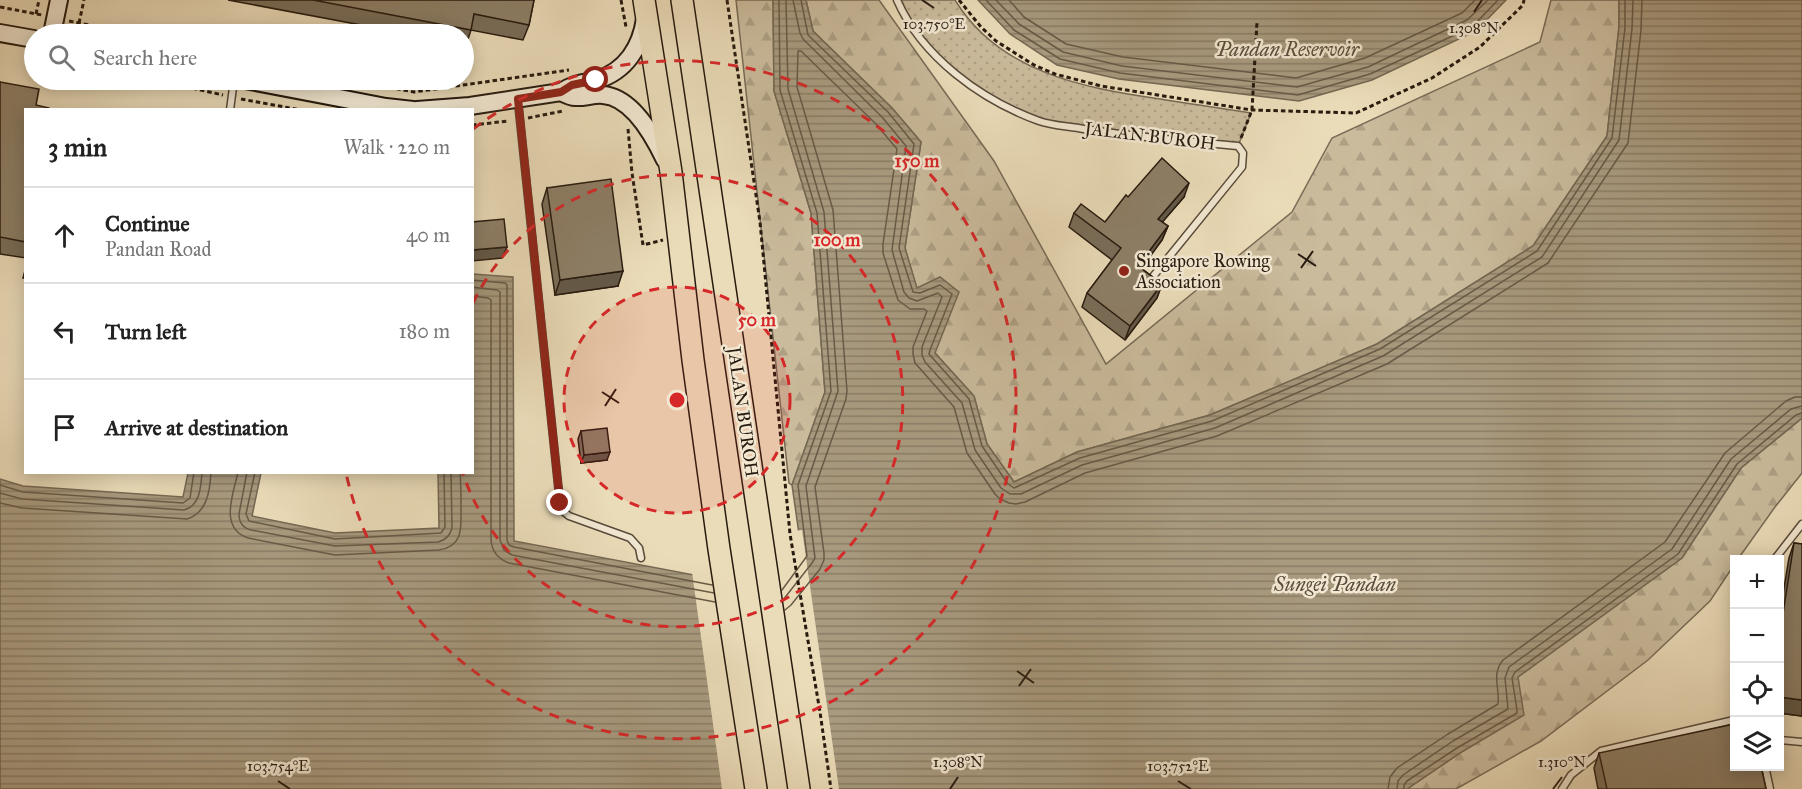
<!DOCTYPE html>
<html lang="en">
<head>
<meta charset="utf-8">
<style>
	body { margin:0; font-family:"IM FELL Great Primer",serif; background:#f2f2f2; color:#222 }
	.controls { position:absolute; right:18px; bottom:18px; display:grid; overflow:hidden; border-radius:0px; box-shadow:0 3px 15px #0003 }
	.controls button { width:54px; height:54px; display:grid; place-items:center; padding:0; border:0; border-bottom:2px solid #e0e0e0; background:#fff; color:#222; font:30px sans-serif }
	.stop { position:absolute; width:18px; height:18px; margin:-14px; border:4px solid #8f2418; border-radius:50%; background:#fff }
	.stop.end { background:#8f2418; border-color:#fff; box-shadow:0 2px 6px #0008 }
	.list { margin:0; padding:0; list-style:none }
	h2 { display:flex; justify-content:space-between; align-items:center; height:78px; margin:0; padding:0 24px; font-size:26px }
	h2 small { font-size:20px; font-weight:400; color:#767676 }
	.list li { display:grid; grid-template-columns:39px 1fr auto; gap:18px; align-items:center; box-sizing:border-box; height:96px; padding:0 24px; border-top:2px solid #e0e0e0 }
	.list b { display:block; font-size:22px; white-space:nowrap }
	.list p { margin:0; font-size:20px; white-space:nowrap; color:#767676 }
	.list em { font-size:20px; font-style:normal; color:#767676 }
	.icon { flex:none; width:33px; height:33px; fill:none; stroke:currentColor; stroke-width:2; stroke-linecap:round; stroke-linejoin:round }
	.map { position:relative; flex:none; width:1802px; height:789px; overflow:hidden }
	.search { position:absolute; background:#fff; box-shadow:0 3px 15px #0003; left:24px; top:24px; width:450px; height:66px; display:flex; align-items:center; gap:15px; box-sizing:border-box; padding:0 21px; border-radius:33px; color:#767676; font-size:22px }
	.panel { position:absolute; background:#fff; box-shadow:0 3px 15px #0003; left:24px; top:108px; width:450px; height:366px; border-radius:0px }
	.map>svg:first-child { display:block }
	.grass { fill:url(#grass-dots); stroke:#786a56; stroke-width:1.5 }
	.forest { fill:url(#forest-firs); stroke:#786a56; stroke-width:1.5 }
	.water { fill:url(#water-rules); stroke:#746752; stroke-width:1.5 }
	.pier { fill:#ebdcb9 }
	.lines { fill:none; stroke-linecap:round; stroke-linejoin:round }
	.shore { stroke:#685a47; stroke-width:1.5 }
	.lane-casing { stroke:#584a3a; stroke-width:9 }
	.secondary-casing { stroke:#271a0f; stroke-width:20 }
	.highway-casing { stroke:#271a0f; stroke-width:24 }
	.path { stroke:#271a0f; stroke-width:3; stroke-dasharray:4.5 3; stroke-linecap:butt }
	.lane { stroke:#f2e8d2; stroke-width:6 }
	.secondary { stroke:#f2e8d2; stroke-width:16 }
	.highway { stroke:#ebdcb9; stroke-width:21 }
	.wall { fill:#796d59; stroke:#271a0f; stroke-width:1.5 }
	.shaded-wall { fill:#635948; stroke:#271a0f; stroke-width:1.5 }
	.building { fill:#8d7f67; stroke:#271a0f; stroke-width:1.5 }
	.route { stroke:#8f2418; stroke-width:8 }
	.ticks { fill:none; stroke:#271a0f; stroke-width:2 }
	.ring { fill:none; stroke:#d62828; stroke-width:3; stroke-dasharray:10 8 }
	.poi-dot { fill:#8f2418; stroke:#f2e8d2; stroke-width:2 }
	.labels { text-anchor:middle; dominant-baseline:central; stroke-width:5; stroke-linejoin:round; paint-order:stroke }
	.street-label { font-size:18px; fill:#271a0f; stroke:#f2e8d2 }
	.poi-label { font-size:18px; fill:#271a0f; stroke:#f2e8d2; text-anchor:start }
	.water-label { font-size:20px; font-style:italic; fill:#5b4d3c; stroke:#f2e8d2 }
	.ticks-label { font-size:15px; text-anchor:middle; fill:#271a0f; stroke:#f2e8d2; stroke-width:5; stroke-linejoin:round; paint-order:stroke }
	.centre { fill:#d62828; stroke:#f2e8d2; stroke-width:3 }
	.ring-label { font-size:18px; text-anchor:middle; font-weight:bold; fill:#d62828; stroke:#f2e8d2; stroke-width:5; stroke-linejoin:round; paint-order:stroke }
</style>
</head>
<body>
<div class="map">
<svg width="1802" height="789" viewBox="0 0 1802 789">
	<defs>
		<pattern id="grass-dots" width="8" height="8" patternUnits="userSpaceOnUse" patternTransform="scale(1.5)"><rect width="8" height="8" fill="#cabb9c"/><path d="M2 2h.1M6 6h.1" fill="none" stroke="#aea085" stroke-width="1.8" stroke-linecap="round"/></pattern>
		<pattern id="forest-firs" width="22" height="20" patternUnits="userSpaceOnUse" patternTransform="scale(1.5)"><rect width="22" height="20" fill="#cabb9c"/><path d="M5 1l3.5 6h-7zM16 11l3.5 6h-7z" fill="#aea085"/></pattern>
		<pattern id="water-rules" width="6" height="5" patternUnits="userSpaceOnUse" patternTransform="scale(1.5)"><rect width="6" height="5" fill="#a89a7f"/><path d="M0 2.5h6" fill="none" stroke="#897d66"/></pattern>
	</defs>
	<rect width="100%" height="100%" fill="#ebdcb9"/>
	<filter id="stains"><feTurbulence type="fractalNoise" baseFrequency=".00333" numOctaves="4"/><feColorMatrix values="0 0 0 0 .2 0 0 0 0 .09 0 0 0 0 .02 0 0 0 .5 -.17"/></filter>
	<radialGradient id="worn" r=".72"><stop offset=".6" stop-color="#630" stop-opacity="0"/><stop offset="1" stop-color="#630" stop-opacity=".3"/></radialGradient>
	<!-- grass -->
	<path class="grass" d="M897,0H955C999,72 1083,88 1160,99C1190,104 1220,108 1251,113L1238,146L1041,121L990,99L949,67L920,38Z"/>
	<!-- forest -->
	<g class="forest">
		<polygon points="736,0 773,0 774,91 811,213 825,392 792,485 789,483"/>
		<polygon points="806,0 879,0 994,161 1106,364 1292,212 1332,138 1540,42 1551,0 1619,0 1619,27 1607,136 1533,246 1377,344 1210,415 1077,452 1014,482 987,444 974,396 935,353 905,248 921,142 892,108 813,31"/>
		<polygon points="1802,418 1802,473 1775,507 1738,559 1734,560 1734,565 1710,601 1648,660 1541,741 1456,789 1407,789 1460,753 1518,677 1682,558 1741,468"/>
	</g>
	<!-- water -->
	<g class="water">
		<polygon points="773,0 806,0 813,31 892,108 921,142 905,248 917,288 940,277 959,292 935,353 974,396 987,444 1014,482 1077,452 1210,415 1377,344 1533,246 1607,136 1619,27 1619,0 1802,0 1802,418 1741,468 1682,558 1518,677 1524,715 1460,753 1407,789 0,789 0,479 23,486 183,497 188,473 261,473 252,516 335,533 439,528 438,473 472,472 473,274 513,277 514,541 773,590 802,555 792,485 825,392 811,213 774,91"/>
		<polygon points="978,0 1506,0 1476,31 1372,80 1299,101 1119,79 1057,65 1010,34"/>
	</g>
	<!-- pier -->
	<polygon class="pier" points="802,530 839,789 722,789 692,572 772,587 799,554 795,531"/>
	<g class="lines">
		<!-- shore -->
		<g class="shore">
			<polyline points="779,0 780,90 817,213 831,391 798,485 807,556 782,590"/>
			<polyline points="793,0 800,33 803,39 882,117 906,146 892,250 904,292 909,298 917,301 938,293 942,297 922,347 922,355 925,362 962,403 975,450 1001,488 1010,494 1021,494 1082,465 1215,428 1383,356 1542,257 1619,140 1632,29 1633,0"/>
			<polyline points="801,0 808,35 888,112 914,144 899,248 913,292 920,293 940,285 952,294 930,350 929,354 969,399 982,446 1008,484 1014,488 1080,458 1212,421 1380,349 1537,251 1612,138 1625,28 1625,0"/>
			<polyline points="986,0 1014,30 1060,59 1120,73 1298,95 1370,74 1472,27 1498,0"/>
			<polyline points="996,0 1019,24 1063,52 1122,66 1297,87 1368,67 1467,20 1488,0"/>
			<polyline points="1009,0 1024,17 1066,44 1123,57 1296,78 1365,58 1462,13 1475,0"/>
			<polyline points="472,280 505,283 507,285 507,540 509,545 514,547 712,585"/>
			<polyline points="472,287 497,290 500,292 500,540 504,550 512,555 714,593"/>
			<path d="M472,296L488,298L491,300V540C492,552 498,559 509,563L715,602"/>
			<path d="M238,472C233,495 219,528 248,538L335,555L439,550C464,546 461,527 461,507C461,496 461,484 460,472"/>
			<path d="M247,472L239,514C239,522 243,528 251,530L335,546L438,542C446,540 450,536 452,528L451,472"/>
			<polyline points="255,472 246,514 249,521 335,539 441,533 445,527 444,472"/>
			<polyline points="0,485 23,492 183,503 190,498 194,472"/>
			<path d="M0,493L22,499L184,510C200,506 201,487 202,472"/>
			<path d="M0,503L22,508L187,519C207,513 210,491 211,472"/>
			<polyline points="783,600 812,563 815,558 806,486 838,391 824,212 788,89 786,0"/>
			<polyline points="785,610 791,605 820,569 824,560 824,553 815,487 846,399 847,391 833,210 797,87 798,51 801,51 875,123 897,149 883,244 883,253 898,300 910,309 924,309 927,311 913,347 913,354 915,363 954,407 967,453 995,494 1000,499 1009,503 1016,504 1025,502 1085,473 1217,436 1387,364 1548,263 1628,143 1641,30 1642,0"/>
			<path d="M1388,789L1390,777L1397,768L1448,734L1498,704C1500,688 1491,675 1503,660L1665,542L1725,453L1786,401L1795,397H1802"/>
			<polyline points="1397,789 1398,781 1403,775 1453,741 1508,709 1505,678 1509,667 1672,549 1731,459 1791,409 1802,406"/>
			<polyline points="1404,789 1404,785 1407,781 1457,748 1517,713 1517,710 1512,678 1515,672 1678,554 1737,464 1796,415 1802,413"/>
		</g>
		<defs>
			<g id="lane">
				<path d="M897,0C922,57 981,100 1039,121C1053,126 1069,126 1084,129C1135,137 1187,141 1238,146L1243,153L1242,167L1151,279"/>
				<polyline points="518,101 560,503 563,511 569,516 630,538 639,548 641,558"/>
				<polyline points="230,110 234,80"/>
				<polyline points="1774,560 1802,524"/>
				<polyline points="1780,740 1802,742"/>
				<polyline points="1765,766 1770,789"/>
				<polyline points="1562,789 1571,775 1601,751 1734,720"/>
			</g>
			<g id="secondary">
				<polyline points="0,33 34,39"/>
				<polyline points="52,34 59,0"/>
				<polyline points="245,80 386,107 413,110"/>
				<path d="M561,92C565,94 571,97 575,97C584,98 593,94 603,95C632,97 654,137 665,160"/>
				<path d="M417,110L470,106L561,92C574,83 583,84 597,80C626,71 641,47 645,19"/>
			</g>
			<g id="highway">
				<polyline points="644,0 671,172 693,360 719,549 756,789"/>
				<polyline points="682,0 799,789"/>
			</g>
		</defs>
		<!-- lane casing -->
		<use href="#lane" class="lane-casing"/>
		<!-- secondary casing -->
		<use href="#secondary" class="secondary-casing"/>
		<!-- highway casing -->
		<use href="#highway" class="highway-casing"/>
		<!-- path -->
		<g class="path">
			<polyline points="621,0 626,27"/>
			<polyline points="727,0 760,222 790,534 820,712 831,789"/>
			<polyline points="959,0 981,27 996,41 1034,65 1055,74 1101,86 1252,110 1356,113 1432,78 1480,47 1523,5 1524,0"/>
			<polyline points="0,7 42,15"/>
			<polyline points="36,14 39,0"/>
			<polyline points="69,21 135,34"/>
			<polyline points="79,23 84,0"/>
			<polyline points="156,80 223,95"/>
			<polyline points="352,80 414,92 569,70"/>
			<polyline points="241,99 301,110"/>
			<polyline points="528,118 563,111"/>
			<polyline points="472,125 509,121"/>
			<polyline points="628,129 632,173 643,245 663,240"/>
			<polyline points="1241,138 1252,110 1257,22"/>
		</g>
		<!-- lane -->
		<use href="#lane" class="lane"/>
		<!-- secondary -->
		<use href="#secondary" class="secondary"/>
		<!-- highway -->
		<use href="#highway" class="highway"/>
	</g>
	<!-- wall -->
	<g class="wall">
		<polygon points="228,0 534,0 529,25 523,40 471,30 466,45 464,45 464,34 409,34"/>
		<polygon points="0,82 26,110 26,258 0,254"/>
		<polygon points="547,188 618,286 555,295 542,204"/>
		<polygon points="1128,197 1184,197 1162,222 1168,226 1162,240 1141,268 1162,284 1157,298 1125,340 1082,307 1087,293 1112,260 1069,227 1074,213 1105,222"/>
		<polygon points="26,267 26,278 23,278"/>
		<polygon points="581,431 607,460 581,463 578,439"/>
		<polygon points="1794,543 1802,544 1802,716 1779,713 1779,618 1789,558"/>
		<polygon points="1599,753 1766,789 1598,789 1594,768"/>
	</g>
	<!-- shaded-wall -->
	<g class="shaded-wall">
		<polygon points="1189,183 1184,197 1153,233 1158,219"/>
		<polygon points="1168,226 1162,240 1133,280 1138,266"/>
		<polygon points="507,247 502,258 472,261 472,250"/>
		<polygon points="623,271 618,286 555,295 560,280"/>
		<polygon points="1162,284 1157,298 1125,340 1130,326"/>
		<polygon points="610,452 607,460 581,463 584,455"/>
		<polygon points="1779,697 1802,700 1802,716 1779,713"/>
	</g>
	<!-- building -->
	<g class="building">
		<polygon points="313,0 534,0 529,25 474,14 471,30"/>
		<polygon points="0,82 39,89 36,105 49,108 49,110 26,110 26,242 0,237"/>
		<polygon points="1162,158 1189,183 1158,219 1168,226 1138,266 1162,284 1130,326 1087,293 1121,248 1074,213 1081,204 1105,222 1126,195 1128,197"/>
		<polygon points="611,179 623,271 560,280 547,188"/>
		<polygon points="504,219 507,247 472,250 472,222"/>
		<polygon points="607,428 610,452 584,455 581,431"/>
		<polygon points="1794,543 1802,544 1802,700 1779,697 1779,639"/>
		<polygon points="1734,724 1734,766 1761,766 1766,789 1607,789 1599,753"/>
	</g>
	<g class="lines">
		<!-- route -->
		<polyline class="route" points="560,503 518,99 561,92 572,85 596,80"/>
	</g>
	<!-- ticks -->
	<path class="ticks" d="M922,0L934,8M1474,12L1482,0M1298,254L1316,266M1301,268L1313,251M602,392L619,403M605,406L616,389M1017,671L1034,683M1019,686L1031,669M278,781L290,789M1178,781L1191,789M950,789L958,777M1553,789L1562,777"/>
	<!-- distance rings -->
	<circle cx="677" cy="400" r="113" fill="#d62828" fill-opacity=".12"/>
	<g class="ring">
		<circle cx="677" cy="400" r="113"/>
		<path d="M473 303A226 226 0 1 1 463 474"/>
		<path d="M473 129A339 339 0 1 1 346 473"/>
	</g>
	<!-- markers -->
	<circle class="poi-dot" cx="1124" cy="271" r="6"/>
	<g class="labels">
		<!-- street labels -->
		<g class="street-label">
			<text transform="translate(1150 136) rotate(7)">JALAN BUROH</text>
			<text transform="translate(743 412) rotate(82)">JALAN BUROH</text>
		</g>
		<!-- poi labels -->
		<g class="poi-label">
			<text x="1136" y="261">Singapore Rowing<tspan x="1136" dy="21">Association</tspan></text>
		</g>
		<!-- water labels -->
		<g class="water-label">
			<text x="1287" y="49">Pandan Reservoir</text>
			<text x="1335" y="584">Sungei Pandan</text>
		</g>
	</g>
	<g class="ticks-label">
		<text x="934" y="29">103.750°E</text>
		<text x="1474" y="33">1.308°N</text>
		<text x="958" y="767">1.308°N</text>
		<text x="1562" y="767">1.310°N</text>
		<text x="278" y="771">103.754°E</text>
		<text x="1178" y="771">103.752°E</text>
	</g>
	<circle cx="677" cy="400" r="9" class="centre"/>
	<g class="ring-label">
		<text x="917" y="167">150 m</text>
		<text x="837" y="246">100 m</text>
		<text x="757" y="326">50 m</text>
	</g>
	<rect width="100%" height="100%" filter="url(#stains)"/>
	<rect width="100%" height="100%" fill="url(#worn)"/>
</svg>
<div class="controls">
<button>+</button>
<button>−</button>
<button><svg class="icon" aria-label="locate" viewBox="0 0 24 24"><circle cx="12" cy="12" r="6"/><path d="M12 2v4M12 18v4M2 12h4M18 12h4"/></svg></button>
<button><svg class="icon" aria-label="layers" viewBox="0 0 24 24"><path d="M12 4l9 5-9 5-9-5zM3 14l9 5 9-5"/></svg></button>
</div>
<div class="stop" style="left:596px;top:80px"></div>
<div class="stop end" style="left:560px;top:503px"></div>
<div class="search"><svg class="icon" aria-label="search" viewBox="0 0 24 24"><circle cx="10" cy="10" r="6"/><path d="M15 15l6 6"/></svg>Search here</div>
<section class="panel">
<h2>3 min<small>Walk · 220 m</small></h2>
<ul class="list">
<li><svg class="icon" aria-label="ahead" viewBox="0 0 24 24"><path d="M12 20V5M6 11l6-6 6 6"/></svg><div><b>Continue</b><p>Pandan Road</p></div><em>40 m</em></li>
<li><svg class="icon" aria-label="left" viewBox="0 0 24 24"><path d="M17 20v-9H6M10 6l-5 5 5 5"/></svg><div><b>Turn left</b></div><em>180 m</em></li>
<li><svg class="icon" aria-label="arrive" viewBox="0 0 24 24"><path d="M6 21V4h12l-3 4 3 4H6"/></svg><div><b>Arrive at destination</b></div></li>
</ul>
</section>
</div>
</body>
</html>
